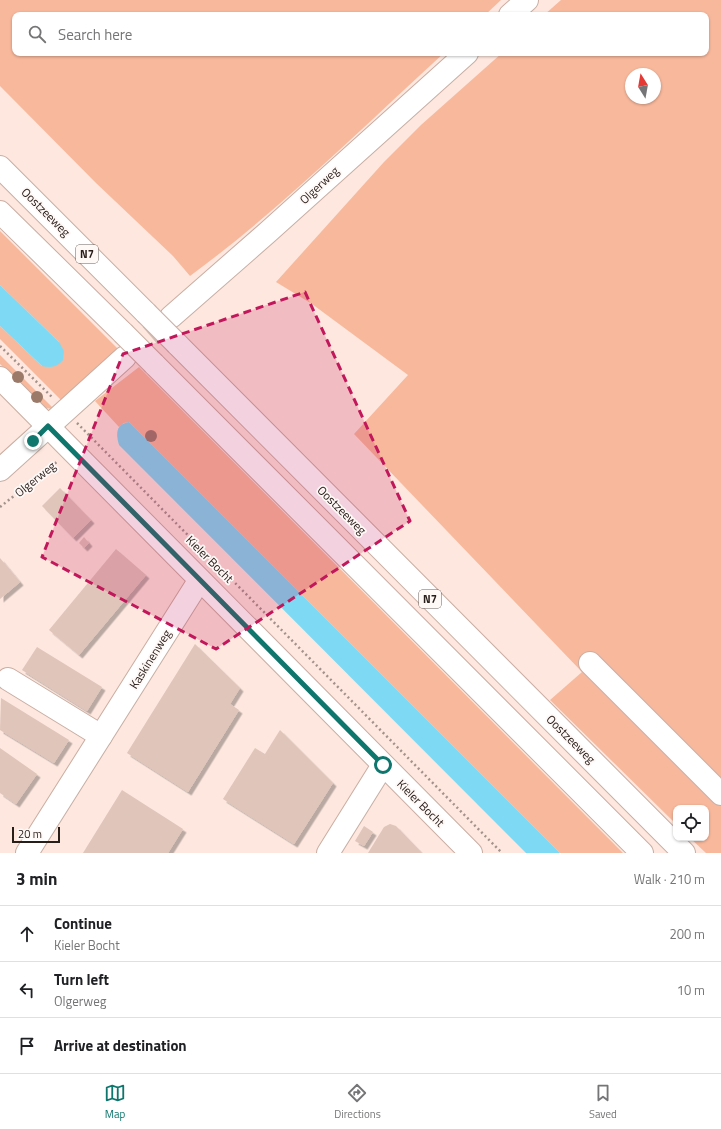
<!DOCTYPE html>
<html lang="en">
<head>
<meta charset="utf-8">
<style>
	body { margin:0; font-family:"Titillium Web",sans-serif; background:#f2f2f2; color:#202124 }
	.controls { position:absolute; right:12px; bottom:12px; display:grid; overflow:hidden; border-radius:8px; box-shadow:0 1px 3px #0004 }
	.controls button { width:36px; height:36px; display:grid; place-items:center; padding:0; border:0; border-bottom:1px solid #e0e0e0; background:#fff; color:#202124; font:20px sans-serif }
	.compass { position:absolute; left:625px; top:68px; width:36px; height:36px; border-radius:50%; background:#fff; box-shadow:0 1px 3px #0004; rotate:349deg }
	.scale { position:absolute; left:12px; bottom:10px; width:48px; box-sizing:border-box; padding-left:4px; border:2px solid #271d19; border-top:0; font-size:11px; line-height:14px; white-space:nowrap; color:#271d19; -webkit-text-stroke:3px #fef8f6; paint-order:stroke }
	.stop { position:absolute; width:12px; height:12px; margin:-9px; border:3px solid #0f766e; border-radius:50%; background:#fff }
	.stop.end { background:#0f766e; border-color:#fff; box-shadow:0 1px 4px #0008 }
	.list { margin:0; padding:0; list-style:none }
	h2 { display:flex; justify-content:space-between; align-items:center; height:52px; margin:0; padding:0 16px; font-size:17px }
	h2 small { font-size:13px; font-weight:400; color:#757577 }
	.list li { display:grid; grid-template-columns:26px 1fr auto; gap:12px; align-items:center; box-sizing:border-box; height:56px; padding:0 16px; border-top:1px solid #e0e0e0 }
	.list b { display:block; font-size:15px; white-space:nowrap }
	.list p { margin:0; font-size:13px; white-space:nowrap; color:#757577 }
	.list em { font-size:13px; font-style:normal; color:#757577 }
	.icon { flex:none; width:22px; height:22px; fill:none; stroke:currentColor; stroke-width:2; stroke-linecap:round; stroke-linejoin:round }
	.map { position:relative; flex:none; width:721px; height:853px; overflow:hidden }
	.search { position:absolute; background:#fff; box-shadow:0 1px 3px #0004; left:12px; right:12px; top:12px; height:44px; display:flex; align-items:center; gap:10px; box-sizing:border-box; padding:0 14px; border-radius:8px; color:#757577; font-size:15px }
	.sheet { height:220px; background:#fff }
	nav { display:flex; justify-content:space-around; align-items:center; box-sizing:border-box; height:56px; border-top:1px solid #e0e0e0; background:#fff; font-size:11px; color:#757577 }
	nav a { display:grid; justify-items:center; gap:2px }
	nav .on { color:#0f766e }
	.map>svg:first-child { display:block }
	.green { fill:#f8b89c; fill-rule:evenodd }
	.water { fill:#7edaf4 }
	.building { fill:#e0c5ba; filter:url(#shadow) }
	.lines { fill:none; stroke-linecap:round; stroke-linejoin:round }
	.minor-tunnel { stroke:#d2bfb7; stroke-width:22; stroke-dasharray:22 11; stroke-linecap:butt }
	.minor-casing { stroke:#c9aea3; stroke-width:24 }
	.highway-casing { stroke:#c9aea3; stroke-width:24 }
	.path { stroke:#a3928b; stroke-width:2.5; stroke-dasharray:2 3; stroke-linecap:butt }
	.minor { stroke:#fff; stroke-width:22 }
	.highway { stroke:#fff; stroke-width:22 }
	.highway-bridge-casing { stroke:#c9aea3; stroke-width:24; stroke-linecap:butt }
	.highway-bridge { stroke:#fff; stroke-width:22 }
	.tree { fill:#9c7a69 }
	.route { stroke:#0f766e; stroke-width:5 }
	.marked { fill:#c2185b; fill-opacity:0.2; stroke:#c2185b; stroke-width:3; stroke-dasharray:8 5; stroke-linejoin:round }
	.labels { text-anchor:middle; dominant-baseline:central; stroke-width:3.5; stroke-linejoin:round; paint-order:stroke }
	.shield { fill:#fef8f6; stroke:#685f5b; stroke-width:1 }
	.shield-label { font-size:11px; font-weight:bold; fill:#271d19 }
	.street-label { font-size:12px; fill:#271d19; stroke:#fef8f6 }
</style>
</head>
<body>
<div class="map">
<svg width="721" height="853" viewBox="0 0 721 853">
	<defs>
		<filter id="shadow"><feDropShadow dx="3.5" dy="3.5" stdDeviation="0" flood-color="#0004"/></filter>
	</defs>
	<rect width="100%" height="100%" fill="#fde7de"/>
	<!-- green -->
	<g class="green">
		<path d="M0,0H501L485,15H15V53H444C361,129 281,209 190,276L173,256L96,183L0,86Z"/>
		<path d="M561,0H721V853H706L690,838H706V808H676V824L550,700L582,672L354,434L408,375L312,304L276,282L384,162L421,125L502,53H706V15H544ZM631,74H655V98H631Z"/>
		<polygon points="0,231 119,350 62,401 0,339 0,326 42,366 59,342 0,285"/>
		<polygon points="0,355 54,409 44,408 0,364"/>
		<polygon points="139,367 623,853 560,853 129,422 124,423 119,427 95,401"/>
	</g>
	<!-- water -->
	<g class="water">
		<path d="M0,285L59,342L64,351L63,360C57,367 52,368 42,366L0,326Z"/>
		<path d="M129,422L560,853H526L119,445C116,435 115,424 129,422Z"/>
	</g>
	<!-- building -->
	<g class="building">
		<polygon points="60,488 91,520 73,538 42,506"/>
		<polygon points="84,537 89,543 84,548 79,543"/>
		<polygon points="116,549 146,575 79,655 49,630"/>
		<polygon points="0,558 20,582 0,599"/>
		<polygon points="195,644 240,688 230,704 239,710 188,792 127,753"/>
		<polygon points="37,647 102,687 87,711 22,670"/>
		<polygon points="1,698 69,740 54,763 0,730"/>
		<polygon points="280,730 333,783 294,844 223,799 255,748 265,754"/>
		<polygon points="0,748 37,774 16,804 0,793"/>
		<polygon points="122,790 183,829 168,853 83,853"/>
		<polygon points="390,824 396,826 422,853 368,853 384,827"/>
		<polygon points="364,826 373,832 364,846 355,841"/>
	</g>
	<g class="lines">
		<!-- minor-tunnel -->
		<polyline class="minor-tunnel" points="125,357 171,317"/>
		<defs>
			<g id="minor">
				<polyline points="510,15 527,0"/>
				<polyline points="171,317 268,232 467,53"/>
				<polyline points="0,378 471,853"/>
				<polyline points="0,470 125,357"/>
				<polyline points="590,663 721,794"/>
				<polyline points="8,679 101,736"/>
				<polyline points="27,853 199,581"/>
				<polyline points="328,853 383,765"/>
			</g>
			<g id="highway">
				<polyline points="0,167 146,313"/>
				<polyline points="0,212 123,333"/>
				<polyline points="177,344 684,853"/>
				<polyline points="154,364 642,853"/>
			</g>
		</defs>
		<!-- minor casing -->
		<use href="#minor" class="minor-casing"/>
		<!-- highway casing -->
		<use href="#highway" class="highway-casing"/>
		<!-- path -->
		<g class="path">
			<polyline points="0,346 53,398"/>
			<polyline points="77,423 502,853"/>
			<polyline points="0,507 58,461"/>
		</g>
		<!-- minor -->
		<use href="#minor" class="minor"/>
		<!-- highway -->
		<use href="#highway" class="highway"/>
		<defs>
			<g id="highway-bridge">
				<polyline points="146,313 177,344"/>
				<polyline points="123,333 154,364"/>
			</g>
		</defs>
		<!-- highway-bridge casing -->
		<use href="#highway-bridge" class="highway-bridge-casing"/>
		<!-- highway-bridge -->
		<use href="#highway-bridge" class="highway-bridge"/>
	</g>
	<!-- trees -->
	<g class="tree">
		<circle cx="18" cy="377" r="6"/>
		<circle cx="37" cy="397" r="6"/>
		<circle cx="151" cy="436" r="6"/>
	</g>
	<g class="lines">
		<!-- route -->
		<polyline class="route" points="33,441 48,426 383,765"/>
	</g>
	<!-- marked area -->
	<path class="marked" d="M305,292L410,521L216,649L42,557L123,354Z"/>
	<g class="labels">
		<!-- shield labels -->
		<g class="shield">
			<rect x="76" y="245" width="22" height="18" rx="3"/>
			<rect x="419" y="590" width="22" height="18" rx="3"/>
		</g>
		<g class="shield-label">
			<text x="87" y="254">N7</text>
			<text x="430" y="599">N7</text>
		</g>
		<!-- street labels -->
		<g class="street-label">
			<text transform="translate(319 185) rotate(-43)">Olgerweg</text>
			<text transform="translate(46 212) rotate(45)">Oostzeeweg</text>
			<text transform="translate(35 479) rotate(-39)">Olgerweg</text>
			<text transform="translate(342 510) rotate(45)">Oostzeeweg</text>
			<text transform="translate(210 559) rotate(45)">Kieler Bocht</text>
			<text transform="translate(150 659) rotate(-58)">Kaskinenweg</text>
			<text transform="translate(571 739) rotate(45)">Oostzeeweg</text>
			<text transform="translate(421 803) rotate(45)">Kieler Bocht</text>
		</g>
	</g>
</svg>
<div class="controls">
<button><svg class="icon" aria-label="locate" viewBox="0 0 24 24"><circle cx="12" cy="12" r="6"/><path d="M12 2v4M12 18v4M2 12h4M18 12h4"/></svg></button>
</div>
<svg class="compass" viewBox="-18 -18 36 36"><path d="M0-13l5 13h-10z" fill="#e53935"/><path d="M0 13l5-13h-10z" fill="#757577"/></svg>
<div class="scale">20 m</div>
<div class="stop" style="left:383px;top:765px"></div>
<div class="stop end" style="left:33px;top:441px"></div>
<div class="search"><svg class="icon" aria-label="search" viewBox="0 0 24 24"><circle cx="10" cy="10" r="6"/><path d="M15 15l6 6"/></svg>Search here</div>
</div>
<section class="sheet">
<h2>3 min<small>Walk · 210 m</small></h2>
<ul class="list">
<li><svg class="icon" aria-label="ahead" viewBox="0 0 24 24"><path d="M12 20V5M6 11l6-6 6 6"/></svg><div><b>Continue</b><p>Kieler Bocht</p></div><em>200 m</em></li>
<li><svg class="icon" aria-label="left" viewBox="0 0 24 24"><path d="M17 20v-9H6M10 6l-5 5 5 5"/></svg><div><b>Turn left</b><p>Olgerweg</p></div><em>10 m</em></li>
<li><svg class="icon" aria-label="arrive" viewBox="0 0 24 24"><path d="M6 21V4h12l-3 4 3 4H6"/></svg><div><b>Arrive at destination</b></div></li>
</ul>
</section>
<nav>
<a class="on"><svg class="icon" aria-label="map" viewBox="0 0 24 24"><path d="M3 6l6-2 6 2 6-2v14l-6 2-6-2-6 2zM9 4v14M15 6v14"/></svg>Map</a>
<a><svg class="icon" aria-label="directions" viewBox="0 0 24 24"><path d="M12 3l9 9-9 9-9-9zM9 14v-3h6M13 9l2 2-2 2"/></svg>Directions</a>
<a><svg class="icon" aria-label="saved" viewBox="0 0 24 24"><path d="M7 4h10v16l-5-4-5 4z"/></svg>Saved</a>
</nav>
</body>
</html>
